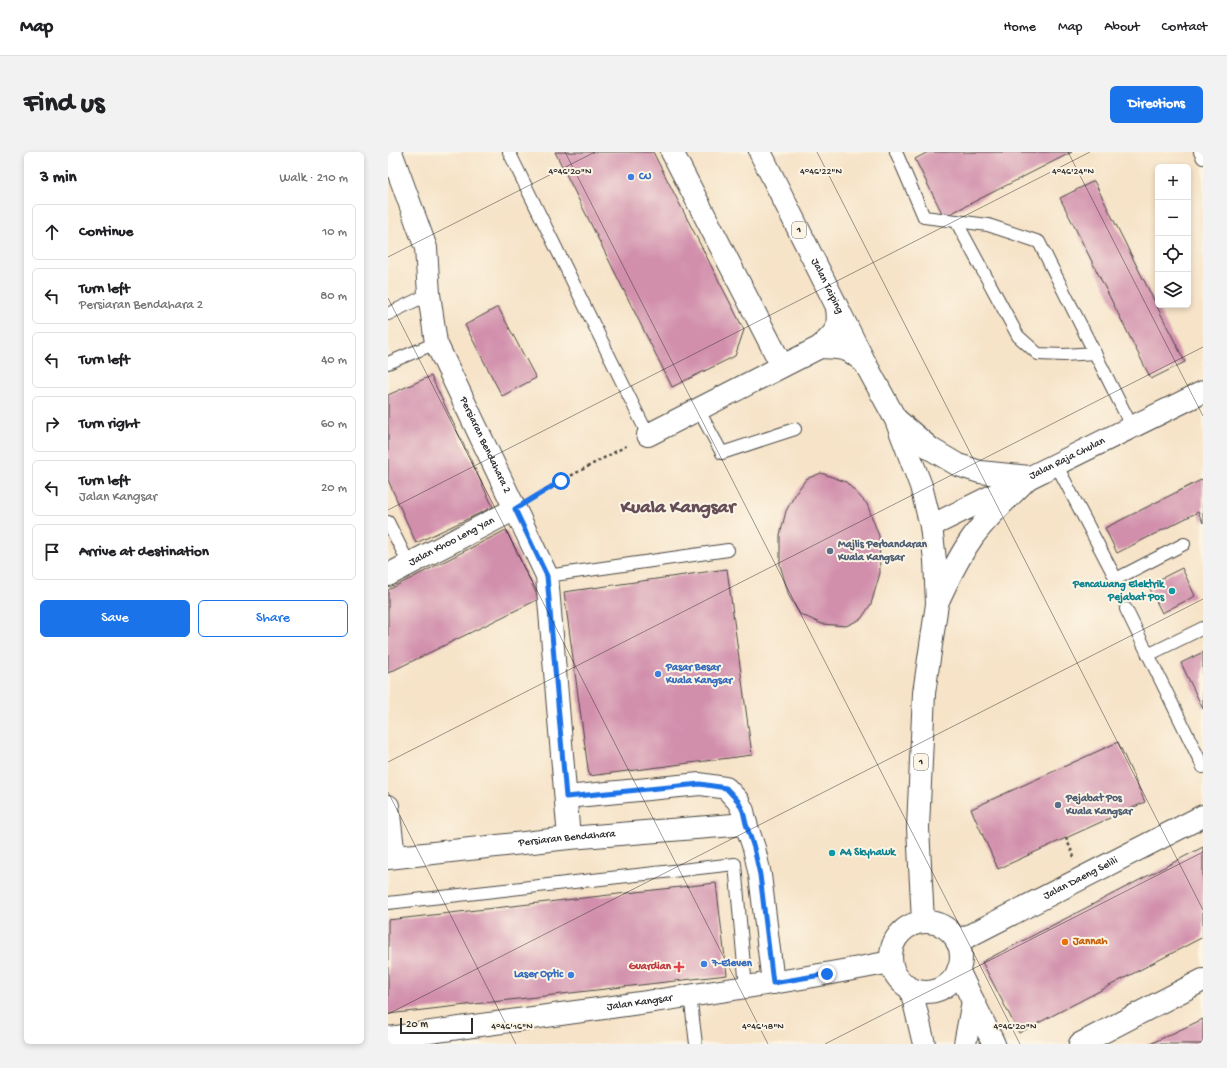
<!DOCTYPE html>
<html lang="en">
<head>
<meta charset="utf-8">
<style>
	body { margin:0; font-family:"Gochi Hand",sans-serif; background:#f2f2f2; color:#202124 }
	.controls { position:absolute; right:12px; top:12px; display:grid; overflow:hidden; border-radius:6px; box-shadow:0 2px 6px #0003 }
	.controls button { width:36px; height:36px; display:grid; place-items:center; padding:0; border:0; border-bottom:1px solid #e0e0e0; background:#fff; color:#202124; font:20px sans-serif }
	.scale { position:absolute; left:12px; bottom:10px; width:73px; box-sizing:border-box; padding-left:4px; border:2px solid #2b2b2b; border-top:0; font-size:11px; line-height:14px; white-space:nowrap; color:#2b2b2b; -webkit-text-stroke:3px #fcf5e5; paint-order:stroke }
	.stop { position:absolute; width:12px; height:12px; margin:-9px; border:3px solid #1a73e8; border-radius:50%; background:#fff }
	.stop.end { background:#1a73e8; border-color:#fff; box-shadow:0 1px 4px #0008 }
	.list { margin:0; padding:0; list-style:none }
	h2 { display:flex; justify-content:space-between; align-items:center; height:52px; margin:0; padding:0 16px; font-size:17px }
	h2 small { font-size:13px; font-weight:400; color:#757577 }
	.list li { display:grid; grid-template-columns:26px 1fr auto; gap:12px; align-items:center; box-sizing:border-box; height:56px; margin:0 8px 8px; padding:0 8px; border:1px solid #e0e0e0; border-radius:6px }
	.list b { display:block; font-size:15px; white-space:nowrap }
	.list p { margin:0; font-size:13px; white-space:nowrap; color:#757577 }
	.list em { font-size:13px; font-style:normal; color:#757577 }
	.actions { display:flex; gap:8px; padding:12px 16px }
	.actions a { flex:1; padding:9px 0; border:1px solid #1a73e8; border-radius:6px; text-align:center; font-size:14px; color:#1a73e8 }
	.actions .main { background:#1a73e8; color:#fff }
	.icon { flex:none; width:22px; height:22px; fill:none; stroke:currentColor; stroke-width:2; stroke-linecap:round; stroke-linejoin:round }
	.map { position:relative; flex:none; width:815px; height:892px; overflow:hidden; border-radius:6px }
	header { display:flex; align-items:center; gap:24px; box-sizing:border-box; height:56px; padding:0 20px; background:#fff; border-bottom:1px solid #e0e0e0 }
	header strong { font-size:19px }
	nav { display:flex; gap:22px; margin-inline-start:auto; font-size:14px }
	.intro { display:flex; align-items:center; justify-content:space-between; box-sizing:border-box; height:96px; padding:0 24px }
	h1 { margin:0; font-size:28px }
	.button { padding:10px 18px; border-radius:6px; background:#1a73e8; color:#fff; font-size:14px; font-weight:700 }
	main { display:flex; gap:24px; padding:0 24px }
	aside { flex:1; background:#fff; border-radius:6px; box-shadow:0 2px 6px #0003 }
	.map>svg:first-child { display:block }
	.building { fill:#d18fac }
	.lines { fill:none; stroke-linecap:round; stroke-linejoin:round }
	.lane-casing { stroke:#494743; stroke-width:14 }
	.street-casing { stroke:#494743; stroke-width:24 }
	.secondary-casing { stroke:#494743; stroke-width:24 }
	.highway-casing { stroke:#494743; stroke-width:24 }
	.path { stroke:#494743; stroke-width:2.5; stroke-dasharray:3 3; stroke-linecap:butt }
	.lane { stroke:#fff; stroke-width:12 }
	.street { stroke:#fff; stroke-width:22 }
	.secondary { stroke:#fff; stroke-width:22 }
	.highway { stroke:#fff; stroke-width:22 }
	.route { stroke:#1a73e8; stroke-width:5 }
	.ticks { fill:none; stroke:#2b2b2b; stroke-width:1; stroke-opacity:0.45 }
	.shop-dot { fill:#3f7fe0; stroke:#fcf5e5; stroke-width:1.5 }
	.service-dot { fill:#5c6f8a; stroke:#fcf5e5; stroke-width:1.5 }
	.culture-dot { fill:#0f9aa8; stroke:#fcf5e5; stroke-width:1.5 }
	.food-dot { fill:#e8710a; stroke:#fcf5e5; stroke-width:1.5 }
	.health-dot { fill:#e0444e; stroke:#fcf5e5; stroke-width:1.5 }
	.labels { text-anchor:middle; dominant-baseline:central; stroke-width:4; stroke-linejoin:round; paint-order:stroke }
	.shield { fill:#fcf5e5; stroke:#6a6863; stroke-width:1 }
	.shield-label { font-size:10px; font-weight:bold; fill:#2b2b2b }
	.shop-label { font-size:11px; font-weight:bold; fill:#366cbe; stroke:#fcf5e5; text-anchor:start }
	.street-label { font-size:11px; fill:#2b2b2b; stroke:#fcf5e5 }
	.service-label { font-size:11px; font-weight:bold; fill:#4e5e75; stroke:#fcf5e5; text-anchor:start }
	.culture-label { font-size:11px; font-weight:bold; fill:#0d838f; stroke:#fcf5e5; text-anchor:end }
	.food-label { font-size:11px; font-weight:bold; fill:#c56008; stroke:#fcf5e5; text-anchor:start }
	.health-label { font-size:11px; font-weight:bold; fill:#be3a42; stroke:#fcf5e5; text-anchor:end }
	.town-label { font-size:19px; font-weight:bold; fill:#654e58; stroke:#fcf5e5 }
	.ticks-label { font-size:10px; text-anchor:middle; fill:#2b2b2b; stroke:#fcf5e5; stroke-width:4; stroke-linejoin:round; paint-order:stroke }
</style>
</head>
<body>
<header>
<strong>Map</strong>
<nav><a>Home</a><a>Map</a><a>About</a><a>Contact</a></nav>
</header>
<div class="intro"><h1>Find us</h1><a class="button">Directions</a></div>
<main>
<aside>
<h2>3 min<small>Walk · 210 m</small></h2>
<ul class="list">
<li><svg class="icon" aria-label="ahead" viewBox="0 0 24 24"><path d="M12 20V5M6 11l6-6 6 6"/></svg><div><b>Continue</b></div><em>10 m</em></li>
<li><svg class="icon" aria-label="left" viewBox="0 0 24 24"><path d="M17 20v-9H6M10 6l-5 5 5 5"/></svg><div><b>Turn left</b><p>Persiaran Bendahara 2</p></div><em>80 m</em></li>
<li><svg class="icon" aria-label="left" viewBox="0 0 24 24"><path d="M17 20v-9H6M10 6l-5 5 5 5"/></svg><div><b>Turn left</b></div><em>40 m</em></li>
<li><svg class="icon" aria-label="right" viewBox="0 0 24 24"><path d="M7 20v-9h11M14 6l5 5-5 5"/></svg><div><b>Turn right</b></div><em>60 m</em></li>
<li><svg class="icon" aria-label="left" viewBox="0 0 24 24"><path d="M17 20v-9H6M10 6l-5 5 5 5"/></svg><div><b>Turn left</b><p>Jalan Kangsar</p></div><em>20 m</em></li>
<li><svg class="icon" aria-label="arrive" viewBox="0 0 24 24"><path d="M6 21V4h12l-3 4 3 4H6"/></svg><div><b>Arrive at destination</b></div></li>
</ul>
<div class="actions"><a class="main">Save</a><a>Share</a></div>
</aside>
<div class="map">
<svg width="815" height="892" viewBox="0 0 815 892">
	<rect width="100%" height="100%" fill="#fcf5e5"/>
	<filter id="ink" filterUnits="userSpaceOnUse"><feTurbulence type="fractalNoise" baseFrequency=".025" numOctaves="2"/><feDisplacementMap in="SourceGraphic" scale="8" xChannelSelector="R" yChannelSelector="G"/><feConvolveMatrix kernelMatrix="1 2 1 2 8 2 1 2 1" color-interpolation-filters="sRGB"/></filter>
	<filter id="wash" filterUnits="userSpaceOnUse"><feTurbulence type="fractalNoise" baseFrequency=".012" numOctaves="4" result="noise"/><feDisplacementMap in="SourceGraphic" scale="16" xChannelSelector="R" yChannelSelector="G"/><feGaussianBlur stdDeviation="0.9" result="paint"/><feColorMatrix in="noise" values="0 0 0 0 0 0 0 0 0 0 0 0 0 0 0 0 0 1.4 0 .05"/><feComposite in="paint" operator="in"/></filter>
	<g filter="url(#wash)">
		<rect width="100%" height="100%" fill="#f6e3c8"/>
		<g id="blocks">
			<!-- building -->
			<g class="building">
				<polygon points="167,0 265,0 356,178 347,204 284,235"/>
				<polygon points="540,0 684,0 556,65 527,7"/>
				<polygon points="706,29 797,210 763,227 672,46"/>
				<polygon points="110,155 148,226 114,244 77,173"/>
				<polygon points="43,224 105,355 28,391 0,328 0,243"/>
				<polygon points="433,321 458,330 479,352 491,384 492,421 483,452 473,467 458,474 434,472 412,462 401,444 392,413 392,383 398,359 408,341 418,327"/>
				<polygon points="815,327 815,371 810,360 729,401 717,376"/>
				<polygon points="118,378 151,447 0,521 0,438"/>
				<polygon points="794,416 807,444 774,461 760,433"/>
				<polygon points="339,417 364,603 201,624 176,440"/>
				<polygon points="815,500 815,557 793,511"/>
				<polygon points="730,590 757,650 610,717 583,657"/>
				<polygon points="815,695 815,785 631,881 594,810"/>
				<polygon points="328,731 339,823 0,862 0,768"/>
				<polygon points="815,867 815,892 762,892"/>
			</g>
		</g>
	</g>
	<g filter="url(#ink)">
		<use href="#blocks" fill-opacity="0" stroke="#494743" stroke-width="1"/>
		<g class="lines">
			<defs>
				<g id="lane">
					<polyline points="121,0 260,283"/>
					<polyline points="508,0 536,65 600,73 651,90 744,275"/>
					<polyline points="812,0 815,6"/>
					<polyline points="568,69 630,184 650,202 676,203 707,201"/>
					<polyline points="0,162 41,142"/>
					<polyline points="0,211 48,191"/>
					<polyline points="310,257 334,301 407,277"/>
					<polyline points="668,312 728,427 796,392"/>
					<polyline points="0,370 21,412"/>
					<polyline points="159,424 340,398"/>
					<polyline points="738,457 815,615"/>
					<polyline points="760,503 815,476"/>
					<polyline points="0,751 347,712 358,836"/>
					<polyline points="302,843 308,892"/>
				</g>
				<g id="street">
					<path id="s1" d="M3,0L38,96L41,142L48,191L159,424L181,686"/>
					<polyline points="284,0 394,214"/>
					<path d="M432,195C457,196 458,195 477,211"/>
					<path d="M260,283L432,195C447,181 452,177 449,156"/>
					<path id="s2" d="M0,423L127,357"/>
					<polyline points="178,645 312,632 338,636 350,649 355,659 358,672 366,696 372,723 385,831"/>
					<polyline points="0,654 6,705"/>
					<path id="s3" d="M0,706L181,686L358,672"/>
					<polyline points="692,892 815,828"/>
				</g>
				<g id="secondary">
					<path id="s4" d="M543,374L815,240"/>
					<polyline points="570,818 606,892"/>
					<polyline points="523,837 536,892"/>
					<path id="s5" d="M0,886C168,862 336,842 503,810"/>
					<polyline points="577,892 585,849"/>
				</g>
				<g id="highway">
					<path id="s6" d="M372,0L477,211L508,268L533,334L543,374L547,408L549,452L536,541L530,676L535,769"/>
					<polyline points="509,268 543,297 570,313 592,320 641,325"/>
					<path d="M550,449C560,427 570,406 584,386C600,363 622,345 641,325"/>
					<circle cx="538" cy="805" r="35"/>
					<path id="s7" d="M569,790L815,664"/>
				</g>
			</defs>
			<!-- lane casing -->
			<use href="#lane" class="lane-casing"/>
			<!-- street casing -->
			<use href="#street" class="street-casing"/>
			<!-- secondary casing -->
			<use href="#secondary" class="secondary-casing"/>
			<!-- highway casing -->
			<use href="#highway" class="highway-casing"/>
			<!-- path -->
			<g class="path">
				<polyline points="147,345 173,329 240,293"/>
				<polyline points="678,686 686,705"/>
			</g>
			<!-- lane -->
			<use href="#lane" class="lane"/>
			<!-- street -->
			<use href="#street" class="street"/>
			<!-- secondary -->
			<use href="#secondary" class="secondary"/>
			<!-- highway -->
			<use href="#highway" class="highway"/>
		</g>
	</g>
	<g class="lines" filter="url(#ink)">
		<!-- route -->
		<polyline class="route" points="173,329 127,357 159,424 178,645 312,632 338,636 350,649 355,659 358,672 366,696 372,723 385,831 439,822"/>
	</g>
	<!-- ticks -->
	<path class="ticks" d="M177,0L632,892M429,0L815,758M680,0L815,264M0,105L207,0M0,146L380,892M0,358L702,0M0,610L815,195M0,640L128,892M0,862L815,447M437,892L815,700"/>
	<!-- markers -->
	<g class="shop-dot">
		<circle cx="243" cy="25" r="4"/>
		<circle cx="270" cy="522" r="4"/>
		<circle cx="316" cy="812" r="4"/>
		<circle cx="183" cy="823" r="4"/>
	</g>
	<g class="service-dot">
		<circle cx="442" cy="399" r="4"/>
		<circle cx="670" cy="653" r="4"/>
	</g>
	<g class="culture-dot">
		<circle cx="784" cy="439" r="4"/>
		<circle cx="444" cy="701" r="4"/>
	</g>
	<circle class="food-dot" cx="677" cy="790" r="4"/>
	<path class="health-dot" d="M289 809h4v4h4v4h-4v4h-4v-4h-4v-4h4z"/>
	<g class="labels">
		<!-- shield labels -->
		<g class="shield">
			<rect x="404" y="70" width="14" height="16" rx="3"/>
			<rect x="526" y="602" width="14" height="16" rx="3"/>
		</g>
		<g class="shield-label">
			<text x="411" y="78">1</text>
			<text x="533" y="610">1</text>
		</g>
		<!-- shop labels -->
		<g class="shop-label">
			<text x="251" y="25">CU</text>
			<text x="278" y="516">Pasar Besar<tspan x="278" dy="13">Kuala Kangsar</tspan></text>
			<text x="324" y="812">7-Eleven</text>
			<text x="175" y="823" text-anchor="end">Laser Optic</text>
		</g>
		<!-- street labels -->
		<g class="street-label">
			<text stroke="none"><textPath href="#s6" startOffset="150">Jalan Taiping</textPath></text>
			<text stroke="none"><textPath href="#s1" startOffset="311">Persiaran Bendahara 2</textPath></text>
			<text stroke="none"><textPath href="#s4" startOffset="152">Jalan Raja Chulan</textPath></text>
			<text stroke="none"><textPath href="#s2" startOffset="72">Jalan Khoo Leng Yan</textPath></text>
			<text stroke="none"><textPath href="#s3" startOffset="180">Persiaran Bendahara</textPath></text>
			<text stroke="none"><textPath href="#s7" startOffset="139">Jalan Daeng Selili</textPath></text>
			<text stroke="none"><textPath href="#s5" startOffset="254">Jalan Kangsar</textPath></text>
		</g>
		<!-- service labels -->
		<g class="service-label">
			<text x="450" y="393">Majlis Perbandaran<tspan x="450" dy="13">Kuala Kangsar</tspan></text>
			<text x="678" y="647">Pejabat Pos<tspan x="678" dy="13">Kuala Kangsar</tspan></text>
		</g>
		<!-- culture labels -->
		<g class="culture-label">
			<text x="776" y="433">Pencawang Elektrik<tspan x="776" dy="13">Pejabat Pos</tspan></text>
			<text x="452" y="701" text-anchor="start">A4 Skyhawk</text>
		</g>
		<!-- food labels -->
		<g class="food-label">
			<text x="685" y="790">Jannah</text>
		</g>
		<!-- health labels -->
		<g class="health-label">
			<text x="283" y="815">Guardian</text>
		</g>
		<!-- town labels -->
		<g class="town-label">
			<text x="290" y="356">Kuala Kangsar</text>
		</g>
	</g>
	<g class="ticks-label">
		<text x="182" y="22">4°46'20"N</text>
		<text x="433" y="22">4°46'22"N</text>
		<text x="685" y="22">4°46'24"N</text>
		<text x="124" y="877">4°46'16"N</text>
		<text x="375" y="877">4°46'18"N</text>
		<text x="627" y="877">4°46'20"N</text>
	</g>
</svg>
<div class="controls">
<button>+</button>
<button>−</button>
<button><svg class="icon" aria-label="locate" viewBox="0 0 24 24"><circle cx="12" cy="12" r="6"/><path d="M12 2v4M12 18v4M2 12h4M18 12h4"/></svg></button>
<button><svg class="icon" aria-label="layers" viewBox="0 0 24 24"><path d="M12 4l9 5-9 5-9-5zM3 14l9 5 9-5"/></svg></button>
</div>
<div class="scale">20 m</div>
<div class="stop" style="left:173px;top:329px"></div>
<div class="stop end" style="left:439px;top:822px"></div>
</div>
</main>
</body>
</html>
